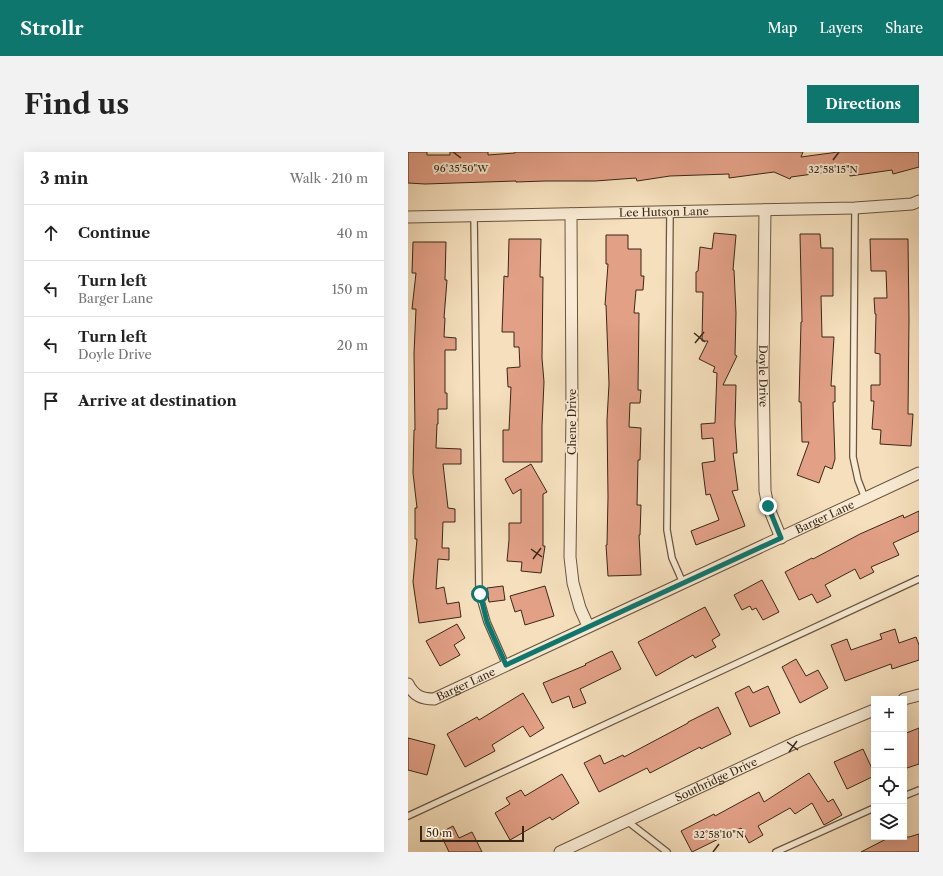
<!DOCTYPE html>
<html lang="en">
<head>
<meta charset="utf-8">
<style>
	body { margin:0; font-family:"Libre Caslon Text",serif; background:#f2f2f2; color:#222 }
	.controls { position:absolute; right:12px; bottom:12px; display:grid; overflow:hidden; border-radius:0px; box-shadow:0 4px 16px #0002 }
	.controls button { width:36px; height:36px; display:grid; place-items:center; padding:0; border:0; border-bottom:1px solid #e0e0e0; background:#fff; color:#222; font:20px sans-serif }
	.scale { position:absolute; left:12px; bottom:10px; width:104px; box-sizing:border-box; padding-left:4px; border:2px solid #3b2716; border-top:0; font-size:11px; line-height:14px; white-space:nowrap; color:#3b2716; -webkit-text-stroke:3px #f8ead3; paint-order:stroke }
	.stop { position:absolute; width:12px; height:12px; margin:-9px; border:3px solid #0f766e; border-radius:50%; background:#fff }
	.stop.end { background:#0f766e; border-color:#fff; box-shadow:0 1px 4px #0008 }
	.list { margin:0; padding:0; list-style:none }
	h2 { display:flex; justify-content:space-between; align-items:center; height:52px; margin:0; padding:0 16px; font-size:17px }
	h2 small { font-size:13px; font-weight:400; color:#767676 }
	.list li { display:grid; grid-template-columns:26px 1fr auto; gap:12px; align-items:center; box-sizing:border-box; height:56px; padding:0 16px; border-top:1px solid #e0e0e0 }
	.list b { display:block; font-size:15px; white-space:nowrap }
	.list p { margin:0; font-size:13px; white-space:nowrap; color:#767676 }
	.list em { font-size:13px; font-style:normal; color:#767676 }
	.icon { flex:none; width:22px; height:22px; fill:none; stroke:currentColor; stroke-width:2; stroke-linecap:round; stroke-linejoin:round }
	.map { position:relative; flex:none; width:511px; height:700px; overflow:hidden; border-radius:0px }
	header { display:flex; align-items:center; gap:24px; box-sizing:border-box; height:56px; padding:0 20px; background:#0f766e; color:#fff }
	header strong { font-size:19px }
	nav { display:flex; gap:22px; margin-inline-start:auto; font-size:14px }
	.intro { display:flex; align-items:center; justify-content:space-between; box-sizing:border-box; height:96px; padding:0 24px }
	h1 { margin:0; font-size:28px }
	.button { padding:10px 18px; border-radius:0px; background:#0f766e; color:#fff; font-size:14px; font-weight:700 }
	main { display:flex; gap:24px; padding:0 24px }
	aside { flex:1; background:#fff; border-radius:0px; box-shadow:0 4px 16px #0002 }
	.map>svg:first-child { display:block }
	.building { fill:#e2a087; stroke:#3b2716 }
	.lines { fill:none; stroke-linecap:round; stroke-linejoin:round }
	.service-casing { stroke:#6a5540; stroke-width:8 }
	.minor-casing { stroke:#6a5540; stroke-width:13 }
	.service { stroke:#f8ead3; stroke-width:5.5 }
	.minor { stroke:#f8ead3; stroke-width:11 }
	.route { stroke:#0f766e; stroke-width:5 }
	.ticks { fill:none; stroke:#3b2716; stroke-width:1.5 }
	.labels { text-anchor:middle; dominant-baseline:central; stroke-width:4; stroke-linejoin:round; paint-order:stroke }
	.street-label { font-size:11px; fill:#3b2716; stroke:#f8ead3 }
	.ticks-label { font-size:10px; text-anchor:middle; fill:#3b2716; stroke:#f8ead3; stroke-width:4; stroke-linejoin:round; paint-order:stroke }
</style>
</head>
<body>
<header>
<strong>Strollr</strong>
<nav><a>Map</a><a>Layers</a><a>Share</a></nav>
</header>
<div class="intro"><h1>Find us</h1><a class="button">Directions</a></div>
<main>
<aside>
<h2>3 min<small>Walk · 210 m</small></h2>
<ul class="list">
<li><svg class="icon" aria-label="ahead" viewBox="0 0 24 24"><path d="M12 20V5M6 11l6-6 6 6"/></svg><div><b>Continue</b></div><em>40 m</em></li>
<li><svg class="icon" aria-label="left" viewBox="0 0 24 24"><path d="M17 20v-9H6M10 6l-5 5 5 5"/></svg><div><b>Turn left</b><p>Barger Lane</p></div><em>150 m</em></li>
<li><svg class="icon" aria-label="left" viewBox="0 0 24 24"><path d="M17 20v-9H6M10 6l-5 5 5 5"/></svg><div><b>Turn left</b><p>Doyle Drive</p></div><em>20 m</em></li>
<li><svg class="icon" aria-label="arrive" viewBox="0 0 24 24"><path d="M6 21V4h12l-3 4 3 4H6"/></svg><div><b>Arrive at destination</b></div></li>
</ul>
</aside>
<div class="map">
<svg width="511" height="700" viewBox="0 0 511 700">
	<rect width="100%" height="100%" fill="#f5dfbc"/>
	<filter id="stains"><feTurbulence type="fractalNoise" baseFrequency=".005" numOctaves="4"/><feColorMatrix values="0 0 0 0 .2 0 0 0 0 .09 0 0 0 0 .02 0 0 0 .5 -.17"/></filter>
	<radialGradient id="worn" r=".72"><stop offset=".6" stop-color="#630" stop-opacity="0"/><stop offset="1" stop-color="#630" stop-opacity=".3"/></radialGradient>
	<!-- building -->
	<g class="building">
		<polygon points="0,0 19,0 19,3 42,3 42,0 80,0 80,3 107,1 107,0 395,0 393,5 430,0 511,0 511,15 485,22 484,18 442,24 441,17 383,25 382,27 366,20 321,26 321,22 262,24 229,29 228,26 187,29 137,29 108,30 108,29 17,32 0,31"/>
		<polygon points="306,81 328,83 325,118 326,118 328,161 327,203 329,204 315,233 328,233 327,272 329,301 325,301 330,338 324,339 337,374 288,393 283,379 311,368 302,342 298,343 294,311 307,309 305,286 294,287 293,272 307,271 309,221 305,220 307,215 291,207 300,189 294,189 295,140 288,140 288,120 290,119 292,95 304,97"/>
		<polygon points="392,82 412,82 413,96 425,96 425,144 413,144 414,185 426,185 423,234 427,234 427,250 425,250 427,307 424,317 417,314 411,331 389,323 401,290 394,290 393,250 391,250 393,170 394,170"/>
		<polygon points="198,83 220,83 220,97 233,97 233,124 236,124 235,138 228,138 226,161 231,161 230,238 233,238 232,251 222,251 221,275 233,276 232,308 230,308 229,353 233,353 232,383 231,383 233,423 200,424 198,393 199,393 200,345 199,268 201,232 198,153 197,153 200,112 198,112"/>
		<polygon points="101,87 133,87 132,125 135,125 134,206 136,230 134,274 134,310 95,310 95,278 101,278 103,235 100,235 99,216 112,215 111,195 106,195 106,180 94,180 96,124 100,125"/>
		<polygon points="462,87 500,87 501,166 500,262 505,262 503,294 472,292 473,278 464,277 466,249 463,249 463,233 472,233 472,202 467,201 468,162 467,162 466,146 479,146 478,119 463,119"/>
		<polygon points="5,90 38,90 37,128 39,128 36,166 37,166 36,185 48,186 48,198 37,198 37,241 39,241 39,257 30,257 30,272 29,272 28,296 53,297 53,312 35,312 40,356 47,357 47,370 35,370 34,396 41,396 41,408 30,407 28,437 36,435 39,452 51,450 53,465 11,471 5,430 9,387 7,387 7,356 9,356 5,321 6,278 7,278 6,201 8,157 4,157 8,121 4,121"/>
		<polygon points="123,312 139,340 135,342 135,394 137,394 133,421 113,419 114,410 99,409 101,388 101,371 113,371 113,337 105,342 97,327"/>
		<polygon points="511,359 511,379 485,391 491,403 463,415 466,420 452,427 447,417 417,433 423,444 409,451 404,442 391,448 377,420 404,406 405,407 452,382 495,363 496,366"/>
		<polygon points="354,428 371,460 355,468 348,456 344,458 342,454 334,458 326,443"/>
		<polygon points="95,434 97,448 81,450 79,436"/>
		<polygon points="137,434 146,464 117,473 113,458 107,460 102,444"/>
		<polygon points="297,455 312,483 304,488 308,495 287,506 285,503 248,524 230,490"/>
		<polygon points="49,472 57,486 46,493 52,503 32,514 18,489"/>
		<polygon points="487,477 491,491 508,485 511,493 511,508 484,517 483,512 437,529 423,493 439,487 443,498 474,487 472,482"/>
		<polygon points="204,499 213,517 172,537 178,551 165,556 161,544 144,551 135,531 178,513 177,512"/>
		<polygon points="388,507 398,524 410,518 420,536 392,551 374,515"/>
		<polygon points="341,534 345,541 360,534 372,561 342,575 327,541"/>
		<polygon points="115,541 136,576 122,585 115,574 84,593 87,599 57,615 39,582 69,565 71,568"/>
		<polygon points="310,555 323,582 293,597 292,595 242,621 239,616 191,640 176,611 192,603 196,612 215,603 216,605 280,571 280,570"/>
		<polygon points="511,576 511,612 496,617 496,582"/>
		<polygon points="0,586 27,593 19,623 0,618"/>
		<polygon points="455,597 466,621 466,624 439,637 426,610"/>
		<polygon points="401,621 420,650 425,647 434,663 416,673 404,651 387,662 382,656 350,674 355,683 341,691 333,676 284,700 273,679 306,662 307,664 351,640 356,650"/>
		<polygon points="154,622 171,651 144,668 142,665 102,688 87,661 102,652 98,646 113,638 117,644"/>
		<polygon points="45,674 51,686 64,680 74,700 41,700 32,681"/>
		<polygon points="511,682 511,700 453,700 482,685 501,685"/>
	</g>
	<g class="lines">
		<defs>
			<g id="service">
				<polyline points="447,56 445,305 450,328 457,346"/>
				<polyline points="262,60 259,378 264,406 275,431"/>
				<polyline points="66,63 71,442 79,470 98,513"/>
				<polyline points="496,644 511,638"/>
				<polyline points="0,664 511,427"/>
				<polyline points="219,669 259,700"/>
				<polyline points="368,700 466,656"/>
			</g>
			<g id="minor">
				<path id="s1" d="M357,58L355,212L357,339L360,354L373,386"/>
				<polyline points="163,62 164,261 162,405 165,431 172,456 180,474"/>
				<path id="s2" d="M0,65L447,56L504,52L511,49"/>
				<path id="s3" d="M0,532C6,544 14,547 26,547L511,321"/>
				<polyline points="496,547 511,543"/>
				<path id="s4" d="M152,700L391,589L466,558"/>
			</g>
		</defs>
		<!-- service casing -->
		<use href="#service" class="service-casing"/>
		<!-- minor casing -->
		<use href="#minor" class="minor-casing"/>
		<!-- service -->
		<use href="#service" class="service"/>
		<!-- minor -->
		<use href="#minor" class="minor"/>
	</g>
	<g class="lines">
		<!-- route -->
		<polyline class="route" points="72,442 79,470 98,513 373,386 360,354"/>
	</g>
	<!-- ticks -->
	<path class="ticks" d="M45,0L53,6M425,8L431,0M286,181L297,190M287,191L296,180M123,397L134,405M125,407L133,396M379,590L390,598M381,600L389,589M305,700L311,692"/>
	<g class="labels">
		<!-- street labels -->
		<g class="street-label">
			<text stroke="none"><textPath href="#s2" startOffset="256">Lee Hutson Lane</textPath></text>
			<text stroke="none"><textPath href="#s1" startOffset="166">Doyle Drive</textPath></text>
			<text transform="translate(164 270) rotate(-90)">Chene Drive</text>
			<text stroke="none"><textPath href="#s3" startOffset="463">Barger Lane</textPath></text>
			<text stroke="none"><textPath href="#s3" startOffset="67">Barger Lane</textPath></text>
			<text stroke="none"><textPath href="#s4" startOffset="172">Southridge Drive</textPath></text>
		</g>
	</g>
	<g class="ticks-label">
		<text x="53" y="20">96°35'50"W</text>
		<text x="425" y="21">32°58'15"N</text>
		<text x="311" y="686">32°58'10"N</text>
	</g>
	<rect width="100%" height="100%" filter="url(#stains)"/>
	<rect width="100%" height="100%" fill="url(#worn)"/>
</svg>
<div class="controls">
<button>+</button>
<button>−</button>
<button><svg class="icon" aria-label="locate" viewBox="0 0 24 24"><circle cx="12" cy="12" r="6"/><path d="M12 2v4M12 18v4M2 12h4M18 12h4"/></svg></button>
<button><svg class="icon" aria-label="layers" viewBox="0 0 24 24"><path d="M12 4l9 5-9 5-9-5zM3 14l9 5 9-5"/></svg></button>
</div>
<div class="scale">50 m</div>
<div class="stop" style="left:72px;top:442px"></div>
<div class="stop end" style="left:360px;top:354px"></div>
</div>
</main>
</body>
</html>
